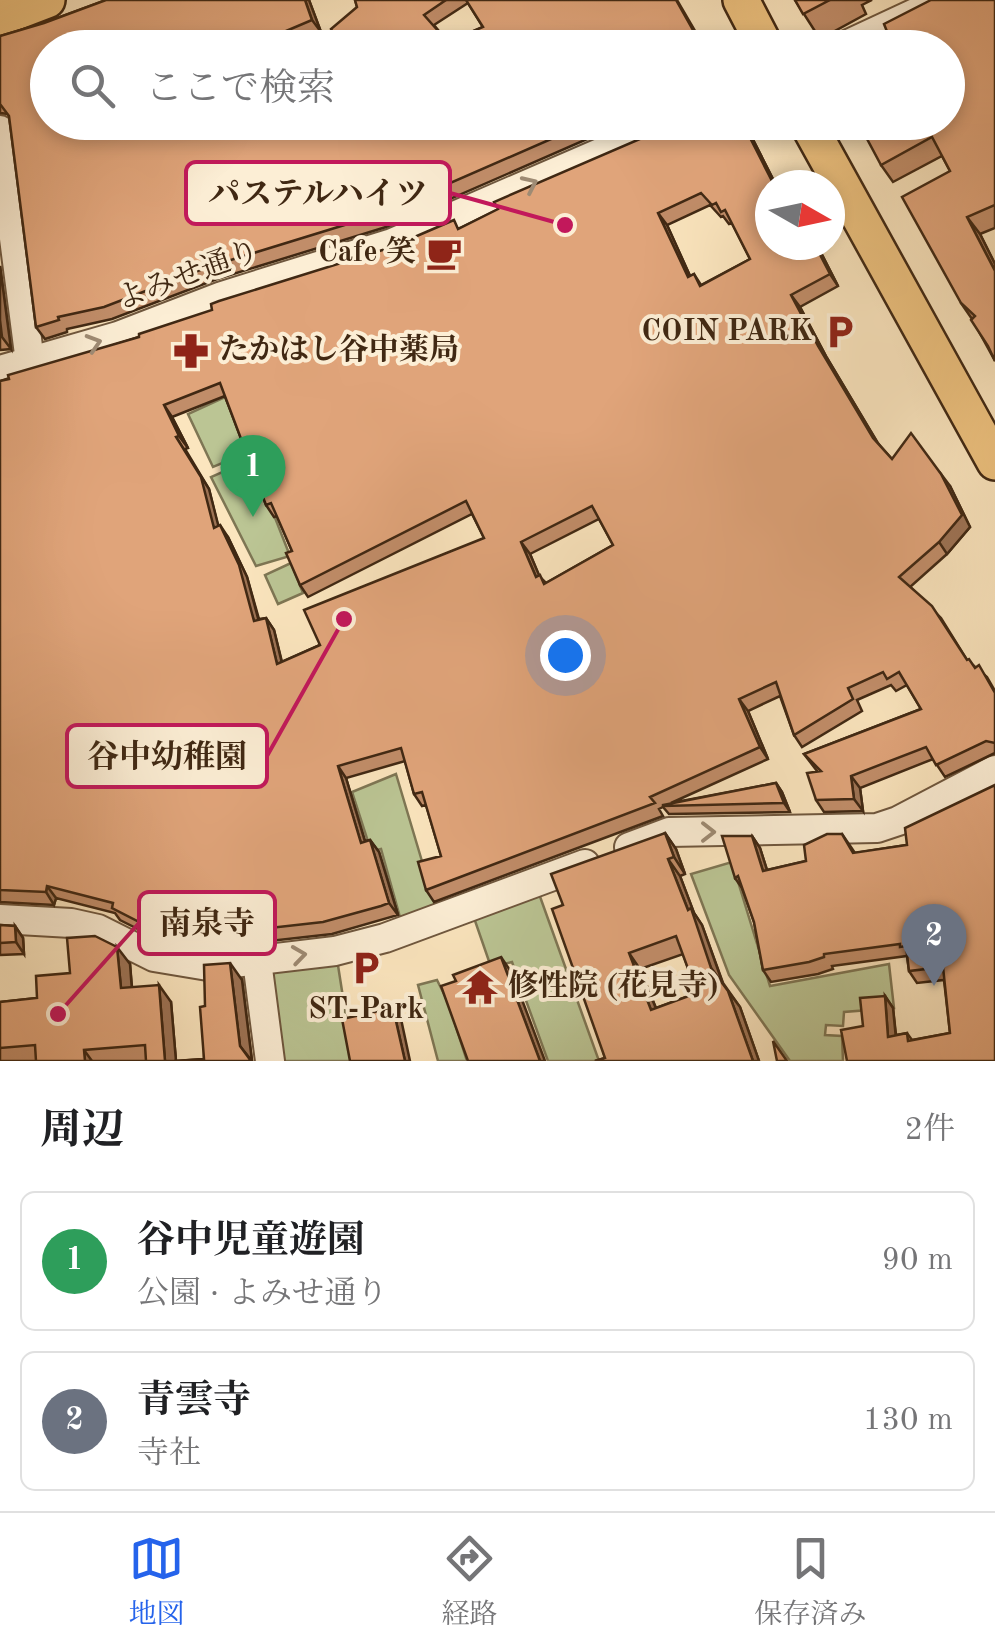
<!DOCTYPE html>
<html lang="ja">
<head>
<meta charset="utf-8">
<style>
	body { margin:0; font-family:"Old Standard TT","Noto Serif JP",serif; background:#f6f6f6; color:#202124 }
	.compass { position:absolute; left:755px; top:170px; width:90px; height:90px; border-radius:50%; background:#fff; box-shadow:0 5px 15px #0003; rotate:99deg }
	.you { position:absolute; left:565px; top:655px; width:35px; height:35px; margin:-25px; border:8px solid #fff; border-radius:50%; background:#1a73e8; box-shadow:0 0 0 15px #1a73e833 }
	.badge { display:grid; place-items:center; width:65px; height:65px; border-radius:50%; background:#2563eb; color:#fff; font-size:32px; font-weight:700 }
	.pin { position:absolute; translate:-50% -82px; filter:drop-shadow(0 2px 5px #0008) }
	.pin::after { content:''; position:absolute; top:52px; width:35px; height:30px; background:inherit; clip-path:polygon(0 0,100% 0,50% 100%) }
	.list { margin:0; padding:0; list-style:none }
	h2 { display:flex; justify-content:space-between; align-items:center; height:130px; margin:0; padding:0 40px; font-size:42px }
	h2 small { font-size:32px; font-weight:400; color:#757577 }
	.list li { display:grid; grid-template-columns:65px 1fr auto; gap:30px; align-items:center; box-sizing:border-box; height:140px; margin:0 20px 20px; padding:0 20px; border:2px solid #e0e0e0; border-radius:15px }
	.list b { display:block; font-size:38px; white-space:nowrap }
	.list p { margin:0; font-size:32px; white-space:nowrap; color:#757577 }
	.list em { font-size:32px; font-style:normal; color:#757577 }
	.icon { flex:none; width:55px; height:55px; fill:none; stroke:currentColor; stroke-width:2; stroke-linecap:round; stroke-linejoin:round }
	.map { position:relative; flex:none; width:995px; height:1061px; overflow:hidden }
	.search { position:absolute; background:#fff; box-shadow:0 5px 15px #0003; left:30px; right:30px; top:30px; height:110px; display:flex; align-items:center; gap:25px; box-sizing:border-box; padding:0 35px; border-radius:55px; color:#757577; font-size:38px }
	.sheet { height:450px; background:#fff }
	nav { display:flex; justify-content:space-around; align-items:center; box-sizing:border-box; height:140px; border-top:2px solid #e0e0e0; background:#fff; font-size:28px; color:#757577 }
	nav a { display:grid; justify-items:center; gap:5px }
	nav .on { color:#2563eb }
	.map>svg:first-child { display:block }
	.green { fill:#bbc594; stroke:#7e7654; stroke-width:2.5 }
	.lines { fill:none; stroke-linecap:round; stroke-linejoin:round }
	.minor-casing { stroke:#6f573e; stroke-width:32 }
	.major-casing { stroke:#402813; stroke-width:40 }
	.minor { stroke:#fceed5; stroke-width:28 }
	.major { stroke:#eec27f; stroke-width:35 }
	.wall { fill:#c18d69; stroke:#402813; stroke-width:2.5; fill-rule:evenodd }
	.shaded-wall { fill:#9d7355; stroke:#402813; stroke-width:2.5 }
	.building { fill:#e0a47a; stroke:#402813; stroke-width:2.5; fill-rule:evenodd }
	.oneway { stroke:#9e8b74 }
	.labels { text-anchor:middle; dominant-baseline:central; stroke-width:8; stroke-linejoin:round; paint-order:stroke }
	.poi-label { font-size:30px; font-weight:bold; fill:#402813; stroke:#fceed5; text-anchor:end }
	.street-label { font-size:30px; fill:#402813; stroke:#fceed5 }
	.leader { fill:none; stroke:#c2185b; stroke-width:4 }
	.callout-dot { fill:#c2185b; stroke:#fceed5; stroke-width:4 }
	.callout { fill:#fceed5; stroke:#c2185b; stroke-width:4 }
	.callout-label { font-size:32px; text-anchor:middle; font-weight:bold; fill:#402813 }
</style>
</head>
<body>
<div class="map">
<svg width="995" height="1061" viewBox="0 0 995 1061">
	<rect width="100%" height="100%" fill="#fbe5be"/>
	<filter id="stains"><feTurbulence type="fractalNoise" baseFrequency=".002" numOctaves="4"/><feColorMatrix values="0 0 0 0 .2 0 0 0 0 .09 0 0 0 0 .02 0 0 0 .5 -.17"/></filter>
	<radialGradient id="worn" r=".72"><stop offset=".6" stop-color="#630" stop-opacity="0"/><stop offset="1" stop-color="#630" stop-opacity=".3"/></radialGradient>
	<!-- green -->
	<g class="green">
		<polygon points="225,397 249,452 213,467 188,414"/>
		<polygon points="252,459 290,556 256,566 211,477"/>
		<polygon points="291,563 303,593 278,604 265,575"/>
		<polygon points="396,774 438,915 403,928 381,849 371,851 352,792"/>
		<polygon points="732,862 770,986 889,964 894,1008 844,1012 843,1026 826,1025 825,1035 842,1036 843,1061 790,1061 729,975 691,874"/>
		<polygon points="538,891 599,1061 548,1061 512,962 491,967 473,915"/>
		<polygon points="337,959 353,1061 277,1061 266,971"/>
		<polygon points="437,980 448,1002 467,1061 438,1061 418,985"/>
	</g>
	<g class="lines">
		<defs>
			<g id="minor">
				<polyline points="840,48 943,0"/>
				<polyline points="0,130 30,362"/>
				<polyline points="0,370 118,336 222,296 392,243 671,122"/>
				<polyline points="629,847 669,832 877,828 898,821 995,770"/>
				<polyline points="0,919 71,923 98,929 154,957 208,966 335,951 385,938 585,864"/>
				<polyline points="257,961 270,1061"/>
			</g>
			<g id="major">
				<polyline points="741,0 766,48"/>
				<polyline points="0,18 47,0"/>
				<polyline points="807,122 995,462"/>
			</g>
		</defs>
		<!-- minor casing -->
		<use href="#minor" class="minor-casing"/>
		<!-- major casing -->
		<use href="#major" class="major-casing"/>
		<!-- minor -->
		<use href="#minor" class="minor"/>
		<!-- major -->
		<use href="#major" class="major"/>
	</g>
	<!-- wall -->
	<g class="wall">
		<polygon points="106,0 309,0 321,32 294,43 296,48 48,48 48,122 626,122 386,227 217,279 112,319 67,329 67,332 45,339 36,327 9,116 8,114 0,113 0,36 44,23"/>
		<path d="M355,0H677L705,48H342L357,7ZM468,3L483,27L448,42L434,25Z"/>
		<polygon points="795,0 872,0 862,5 866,14 820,39"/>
		<polygon points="995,0 995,228 980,234 995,264 995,361 972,319 961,303 950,171 942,156 893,182 881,165"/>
		<path d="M672,122H744L776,185H770V245H817L838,286L800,307L827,358L877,442L892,459L950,486L970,527L947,554L910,587L941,618L967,660L987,677L995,691V753L945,777L933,759L860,788L863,811L824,812L816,800L817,771L804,754L921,709L907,685L896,691L891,685L857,700L862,711L802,747L794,735L780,696L748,711L768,759L671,803L776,783L782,792L790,812L669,814L663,807L659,809L663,816L434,902L426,890L441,856L426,805L422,806L414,794L405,761L346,778L365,841L370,840L379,852L398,915L332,934L208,948L160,940L120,920L115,913L56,898L54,905L0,902V381L139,337L460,228L670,126ZM710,205L721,217L723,216L729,224L732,223L750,259L701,285L694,274L690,276L667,225ZM225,396L266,505L274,517L277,516L292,551L300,585L308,597L472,514L484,538L320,645L282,662L274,630L266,618L259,619L247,577L228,537L218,526L209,489L185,449L188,448L172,417ZM599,519L613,545L546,583L539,576L530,554Z"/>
		<polygon points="0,266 11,349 0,350"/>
		<path d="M665,833L676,849L685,874L680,876L694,913L702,925L723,983L740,1007L759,1061H595L605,1058L563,905ZM683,954L697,993L656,1008L640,969Z"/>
		<polygon points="842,834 855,853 907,845 995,1061 847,1061 863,1026 885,996 893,1008 896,1035 907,1033 912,1040 950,1033 944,980 917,983 909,971 907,956 832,966 833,969 818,974 771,982 763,970 754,922 742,888 735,878 752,836 760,848 767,870 806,861"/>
		<polygon points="0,925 15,926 23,938 24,954 0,955"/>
		<polygon points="130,964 132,987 171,1002 176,1061 204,1059 205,1006 242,980 252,1061 0,1061 0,1002 37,998 70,973"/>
	</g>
	<!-- shaded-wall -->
	<g class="shaded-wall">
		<polygon points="305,0 309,0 321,32 312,20"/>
		<polygon points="742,122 744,122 776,185 774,185"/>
		<polygon points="658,213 667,225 696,289 688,277"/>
		<polygon points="967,217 980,234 995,264 995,271"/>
		<polygon points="815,245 817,245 838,286 830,274"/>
		<polygon points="0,266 11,349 2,337 0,320"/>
		<polygon points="791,295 800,307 827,358 882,450 818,346"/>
		<polygon points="164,405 172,417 188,448 179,436"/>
		<polygon points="176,437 209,489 222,540 214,528"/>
		<polygon points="941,474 950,486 970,527 947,554 939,542"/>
		<polygon points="220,525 228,537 247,577 262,633 254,621"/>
		<polygon points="521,542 530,554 545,589 536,577"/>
		<polygon points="266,618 274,630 285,676 277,664"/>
		<polygon points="739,699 748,711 768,759 760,747"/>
		<polygon points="338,766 346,778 369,855 361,843"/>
		<polygon points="851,776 860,788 863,811 854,799"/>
		<polygon points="776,783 782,792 790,812 784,803"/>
		<polygon points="665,833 676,849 685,874 674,857"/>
		<polygon points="752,836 760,848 771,883 763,871"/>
		<polygon points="370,840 379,852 398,915 389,903"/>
		<polygon points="668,859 680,876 694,913 702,925 723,984 711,968"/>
		<polygon points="47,886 56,898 54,905 46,892"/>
		<polygon points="15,926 23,938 24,954 16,942"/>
		<polygon points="117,947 130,964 133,1005 121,988"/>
		<polygon points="629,953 640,969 663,1026 651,1010"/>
		<polygon points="501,957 512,973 545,1061 540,1061"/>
		<polygon points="230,963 242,980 252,1061 240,1046"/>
		<polygon points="159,985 171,1002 176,1061 165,1061"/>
		<polygon points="728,991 740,1007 759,1061 753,1061"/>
		<polygon points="885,996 893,1008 897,1049 888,1037"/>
		<polygon points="393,1008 401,1019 410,1061 405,1061"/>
		<polygon points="84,1050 92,1061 85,1061"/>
	</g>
	<!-- building -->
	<g class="building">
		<polygon points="106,0 305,0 312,20 286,31 292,48 48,48 48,122 590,122 377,215 208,267 104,307 58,317 59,320 36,327 9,116 0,104 0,36 44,23"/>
		<polygon points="355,0 446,0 424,15 448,42 483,27 466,0 676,0 703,48 342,48 331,29 357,7"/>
		<polygon points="795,0 830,0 803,14"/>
		<polygon points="931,0 995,0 995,205 967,217 995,271 995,361 988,346 971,320 975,316 961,303 902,197 950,171 932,137 881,165 858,122 948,122 948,48 875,48 890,39 884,24"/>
		<path d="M672,122H742L774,185H770V245H815L830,274L791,295L818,346L873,438L892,459L911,433L941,474L962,515L939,542L899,577L932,606L967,660L969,659L975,668L979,665L995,693V743L986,741L936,765L926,747L851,776L854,799L816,800L807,773L821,771L804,754L921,709L899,672L887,679L883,672L848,688L853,699L794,735L776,682L739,699L760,747L650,797L655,803L426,890L418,862L441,856L422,792L414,794L401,748L338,766L361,843L370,840L389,903L381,906L323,922L200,936L151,928L112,908L113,903L47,886L46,892L0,890V381L9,379L8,375L139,337V334L212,310L211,304L219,301L389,248L454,220L458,229L498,209L494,202L670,126ZM701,193L712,205L716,203L721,212L725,210L750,259L700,286L694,274L688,277L658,213ZM220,383L266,505L271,503L292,551L286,553L300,585L466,501L484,538L304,610L320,645L277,664L266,618L254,621L239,565L220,525L214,528L201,477L176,437L179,436L164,405ZM592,506L613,545L544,584L540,575L536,577L521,542Z"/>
		<polygon points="776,783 784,803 663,806 663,805"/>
		<polygon points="995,785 995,1061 847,1061 841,1030 863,1026 860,998 885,996 888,1037 907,1033 908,1041 950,1033 943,967 909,971 906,946 900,947 900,944 824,954 824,957 809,962 763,970 754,922 738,876 735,878 722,836 752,836 763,871 806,861 804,845 827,834 842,834 853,853 907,845 905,828"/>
		<path d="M665,833L674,857L668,859L688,910L691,908L711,968L728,991L753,1061H595L605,1058L552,909L563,905L551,874ZM676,936L697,993L651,1010L629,953Z"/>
		<polygon points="0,925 15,926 16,942 0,943"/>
		<polygon points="95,936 117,947 121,988 159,985 165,1061 146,1061 145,1045 84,1050 85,1061 36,1061 35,1045 0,1048 0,1002 37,998 36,976 70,973 67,938"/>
		<polygon points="501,957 540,1061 468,1061 441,986 456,981 453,975"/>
		<polygon points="230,963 240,1046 251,1061 174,1061 204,1059 200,1007 205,1006 204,965"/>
		<polygon points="393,1008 405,1061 350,1061 342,1019"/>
		<polygon points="773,1041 787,1061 777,1061"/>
	</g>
	<!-- one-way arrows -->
	<defs><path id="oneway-chevron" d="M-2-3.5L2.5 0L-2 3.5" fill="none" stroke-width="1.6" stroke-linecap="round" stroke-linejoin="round" transform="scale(2.5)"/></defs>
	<g class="oneway">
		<use href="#oneway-chevron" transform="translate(530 184) rotate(-25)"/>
		<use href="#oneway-chevron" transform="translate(94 343) rotate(-17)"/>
		<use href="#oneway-chevron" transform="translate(708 832)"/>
		<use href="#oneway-chevron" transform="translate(299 955) rotate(-8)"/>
	</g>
	<!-- icons -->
	<defs>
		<symbol id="cafe-bare" viewBox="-9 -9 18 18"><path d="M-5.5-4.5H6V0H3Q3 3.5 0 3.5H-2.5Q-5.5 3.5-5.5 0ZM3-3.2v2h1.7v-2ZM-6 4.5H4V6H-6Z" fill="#8f2418" stroke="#fceed5" stroke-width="2.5" paint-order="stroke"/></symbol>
		<symbol id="parking-bare" viewBox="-9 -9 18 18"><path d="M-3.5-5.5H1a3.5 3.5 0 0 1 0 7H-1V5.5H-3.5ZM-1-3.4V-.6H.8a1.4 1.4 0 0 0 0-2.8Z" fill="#8f2418" stroke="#fceed5" stroke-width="2.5" paint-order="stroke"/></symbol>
		<symbol id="pharmacy-bare" viewBox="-9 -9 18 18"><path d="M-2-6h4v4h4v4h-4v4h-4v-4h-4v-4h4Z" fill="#8f2418" stroke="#fceed5" stroke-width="2.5" paint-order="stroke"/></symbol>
		<symbol id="temple-bare" viewBox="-9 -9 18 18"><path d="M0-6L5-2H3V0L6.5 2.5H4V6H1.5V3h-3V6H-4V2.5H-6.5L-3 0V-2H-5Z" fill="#8f2418" stroke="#fceed5" stroke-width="2.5" paint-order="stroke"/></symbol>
	</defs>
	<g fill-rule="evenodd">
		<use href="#cafe-bare" x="419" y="228" width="50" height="50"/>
		<use href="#parking-bare" x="815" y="307" width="50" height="50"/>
		<use href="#pharmacy-bare" x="166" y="326" width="50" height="50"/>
		<use href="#parking-bare" x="341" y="943" width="50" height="50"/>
		<use href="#temple-bare" x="455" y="962" width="50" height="50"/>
	</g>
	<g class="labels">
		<!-- poi labels -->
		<g class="poi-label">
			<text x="416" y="253">Cafe 笑</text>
			<text x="812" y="332">COIN PARK</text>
			<text x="219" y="351" text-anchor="start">たかはし谷中薬局</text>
			<text x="508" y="987" text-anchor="start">修性院 (花見寺)</text>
			<text x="366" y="1010" text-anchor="middle">ST-Park</text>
		</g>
		<!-- street labels -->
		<g class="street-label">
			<text transform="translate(188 276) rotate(-20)">よみせ通り</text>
		</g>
	</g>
	<!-- callouts -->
	<path class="leader" d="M565 225L450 193M344 619L267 756M58 1014L139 923"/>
	<g class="callout-dot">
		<circle cx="565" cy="225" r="10"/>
		<circle cx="344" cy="619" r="10"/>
		<circle cx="58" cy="1014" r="10"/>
	</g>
	<g class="callout">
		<rect x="186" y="162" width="264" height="62" rx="10"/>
		<rect x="67" y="725" width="200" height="62" rx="10"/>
		<rect x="139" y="892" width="136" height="62" rx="10"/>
	</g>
	<g class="callout-label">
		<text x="318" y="204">パステルハイツ</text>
		<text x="167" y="767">谷中幼稚園</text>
		<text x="207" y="934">南泉寺</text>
	</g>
	<rect width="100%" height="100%" filter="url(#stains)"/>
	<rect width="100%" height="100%" fill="url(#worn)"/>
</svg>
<svg class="compass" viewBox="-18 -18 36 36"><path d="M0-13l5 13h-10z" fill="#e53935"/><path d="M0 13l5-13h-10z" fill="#757577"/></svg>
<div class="you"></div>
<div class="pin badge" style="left:253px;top:517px;background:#2e9e5b">1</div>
<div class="pin badge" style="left:934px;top:986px;background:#6b7280">2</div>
<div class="search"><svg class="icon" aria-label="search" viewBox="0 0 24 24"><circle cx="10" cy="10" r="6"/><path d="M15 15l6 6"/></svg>ここで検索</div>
</div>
<section class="sheet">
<h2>周辺<small>2件</small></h2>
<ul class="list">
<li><span class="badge" style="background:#2e9e5b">1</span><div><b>谷中児童遊園</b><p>公園 · よみせ通り</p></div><em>90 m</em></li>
<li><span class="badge" style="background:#6b7280">2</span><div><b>青雲寺</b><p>寺社</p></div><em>130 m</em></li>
</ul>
</section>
<nav>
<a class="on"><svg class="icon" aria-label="map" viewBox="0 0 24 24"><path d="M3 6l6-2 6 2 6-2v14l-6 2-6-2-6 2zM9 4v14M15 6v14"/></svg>地図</a>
<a><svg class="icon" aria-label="directions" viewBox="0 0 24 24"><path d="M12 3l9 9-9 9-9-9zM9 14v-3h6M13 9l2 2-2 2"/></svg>経路</a>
<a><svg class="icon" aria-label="saved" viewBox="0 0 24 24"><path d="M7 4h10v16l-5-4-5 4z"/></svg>保存済み</a>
</nav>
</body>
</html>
